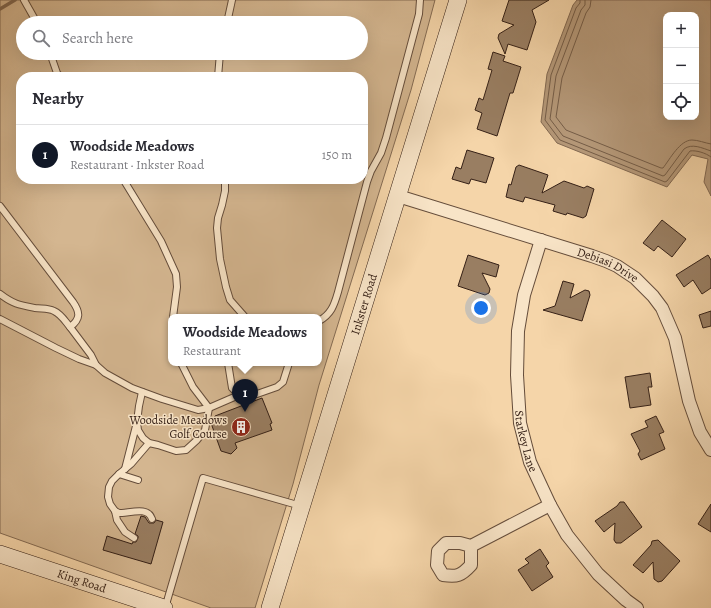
<!DOCTYPE html>
<html lang="en">
<head>
<meta charset="utf-8">
<style>
	body { margin:0; font-family:Alegreya,serif; background:#f7f7f7; color:#2b2b33 }
	.controls { position:absolute; right:12px; top:12px; display:grid; overflow:hidden; border-radius:8px; box-shadow:0 4px 16px #0002 }
	.controls button { width:36px; height:36px; display:grid; place-items:center; padding:0; border:0; border-bottom:1px solid #e1e1e2; background:#fff; color:#2b2b33; font:20px sans-serif }
	.you { position:absolute; left:481px; top:308px; width:14px; height:14px; margin:-10px; border:3px solid #fff; border-radius:50%; background:#1a73e8; box-shadow:0 0 0 6px #1a73e833 }
	.badge { display:grid; place-items:center; width:26px; height:26px; border-radius:50%; background:#111827; color:#fff; font-size:13px; font-weight:700 }
	.pin { position:absolute; translate:-50% -33px; filter:drop-shadow(0 1px 2px #0008) }
	.pin::after { content:''; position:absolute; top:21px; width:14px; height:12px; background:inherit; clip-path:polygon(0 0,100% 0,50% 100%) }
	.popup { position:absolute; left:168px; top:314px; width:154px; height:52px; box-sizing:border-box; display:grid; place-content:center; border-radius:8px; background:#fff; filter:drop-shadow(0 1px 3px #0005); font-size:13px; white-space:nowrap; color:#7c7c81 }
	.popup b { font-size:15px; color:#2b2b33 }
	.popup::after { content:''; position:absolute; left:50%; top:100%; margin-left:-8px; border:8px solid transparent; border-top-color:#fff }
	.list { margin:0; padding:0; list-style:none }
	h2 { display:flex; justify-content:space-between; align-items:center; height:52px; margin:0; padding:0 16px; font-size:17px }
	h2 small { font-size:13px; font-weight:400; color:#7c7c81 }
	.list li { display:grid; grid-template-columns:26px 1fr auto; gap:12px; align-items:center; box-sizing:border-box; height:60px; padding:0 16px; border-top:1px solid #e1e1e2 }
	.list b { display:block; font-size:15px; white-space:nowrap }
	.list p { margin:0; font-size:13px; white-space:nowrap; color:#7c7c81 }
	.list em { font-size:13px; font-style:normal; color:#7c7c81 }
	.icon { flex:none; width:22px; height:22px; fill:none; stroke:currentColor; stroke-width:2; stroke-linecap:round; stroke-linejoin:round }
	.map { position:relative; flex:none; width:711px; height:608px; overflow:hidden }
	.search { position:absolute; background:#fff; box-shadow:0 4px 16px #0002; left:16px; top:16px; width:352px; height:44px; display:flex; align-items:center; gap:10px; box-sizing:border-box; padding:0 14px; border-radius:22px; color:#7c7c81; font-size:15px }
	.panel { position:absolute; background:#fff; box-shadow:0 4px 16px #0002; left:16px; top:72px; width:352px; height:112px; border-radius:16px }
	.map>svg:first-child { display:block }
	.green { fill:#d4b690; stroke:#846b53; fill-rule:evenodd }
	.water { fill:#b49777; stroke:#816750; fill-rule:evenodd }
	.lines { fill:none; stroke-linecap:round; stroke-linejoin:round }
	.shore { stroke:#745c46; stroke-width:1 }
	.stream { stroke:#816750; stroke-width:3.5 }
	.building { fill:#997e62; stroke:#352016 }
	.lane-casing { stroke:#654d3b; stroke-width:8 }
	.street-casing { stroke:#654d3b; stroke-width:14 }
	.secondary-casing { stroke:#352016; stroke-width:18 }
	.lane { stroke:#f8e4c7; stroke-width:6 }
	.street { stroke:#f8e4c7; stroke-width:12 }
	.secondary { stroke:#f8e4c7; stroke-width:17 }
	.labels { text-anchor:middle; dominant-baseline:central; stroke-width:3; stroke-linejoin:round; paint-order:stroke }
	.street-label { font-size:12px; fill:#352016; stroke:#f8e4c7 }
	.poi-label { font-size:12px; fill:#352016; stroke:#f8e4c7; text-anchor:end }
</style>
</head>
<body>
<div class="map">
<svg width="711" height="608" viewBox="0 0 711 608">
	<rect width="100%" height="100%" fill="#f5d5a9"/>
	<filter id="stains"><feTurbulence type="fractalNoise" baseFrequency=".005" numOctaves="4"/><feColorMatrix values="0 0 0 0 .2 0 0 0 0 .09 0 0 0 0 .02 0 0 0 .5 -.17"/></filter>
	<radialGradient id="worn" r=".72"><stop offset=".6" stop-color="#630" stop-opacity="0"/><stop offset="1" stop-color="#630" stop-opacity=".3"/></radialGradient>
	<!-- green -->
	<path class="green" d="M0,0H435L411,90L319,385L293,484L255,608H211L0,533ZM23,23H361V53H23ZM21,77H363V179H21ZM171,317H319V363H171Z"/>
	<!-- water -->
	<path class="water" d="M577,0H711V196L704,182L708,159L692,155L667,187L557,143L541,122L547,74L573,5ZM666,15H696V117H666Z"/>
	<g class="lines">
		<!-- shore -->
		<g class="shore">
			<path d="M580,0V3L576,8L551,75L545,120L560,140L665,182L667,181L690,151C696,150 706,153 711,157"/>
			<path d="M585,0V5L581,10L556,76L550,119L563,136L663,176L665,175L684,149C692,143 702,148 711,151"/>
			<path d="M591,0L590,7L586,13L562,78L556,117L566,130L661,168H663C670,159 680,140 692,140C698,140 705,143 711,144"/>
		</g>
		<!-- stream -->
		<polyline class="stream" points="0,9 15,0"/>
	</g>
	<!-- building -->
	<g class="building">
		<polygon points="509,0 549,0 532,10 536,22 527,50 508,44 505,54 498,38 499,34 514,25 502,21"/>
		<polygon points="493,52 505,56 503,61 521,67 513,93 510,93 497,136 477,129 482,113 475,110 479,98 483,100 492,70 488,69"/>
		<polygon points="467,150 494,158 486,183 471,179 469,184 452,179 456,167 461,169"/>
		<polygon points="519,165 548,175 542,193 564,181 584,188 587,186 594,189 586,216 583,218 567,213 566,215 553,211 555,205 525,197 523,202 506,197 509,184 511,185 516,167"/>
		<polygon points="662,220 686,239 672,257 658,246 654,251 643,243"/>
		<polygon points="468,255 499,265 496,277 482,273 490,289 489,293 485,295 458,286"/>
		<polygon points="708,255 711,260 711,288 702,294 693,280 684,287 676,275"/>
		<polygon points="563,281 574,284 570,298 585,290 589,291 590,295 582,321 543,310 555,306"/>
		<polygon points="711,311 711,326 703,328 699,315"/>
		<polygon points="650,373 652,387 648,387 651,405 630,408 625,377"/>
		<polygon points="262,398 272,423 270,424 272,430 235,443 237,448 231,454 221,451 211,423 215,416"/>
		<polygon points="656,416 664,432 659,434 665,449 641,460 638,454 640,451 631,434 648,427 645,421"/>
		<polygon points="620,502 624,502 642,527 621,543 616,543 614,540 615,523 604,532 595,521 617,506"/>
		<polygon points="711,504 711,532 698,524"/>
		<polygon points="141,516 145,517 149,523 154,523 156,520 163,522 151,564 103,550 107,536 132,544 133,542 136,542 138,538 138,536 135,534"/>
		<polygon points="658,540 680,561 662,581 658,582 654,579 653,562 643,573 633,565 651,545 652,541"/>
		<polygon points="540,549 549,563 546,566 553,577 532,591 518,570 529,563 525,559"/>
	</g>
	<g class="lines">
		<defs>
			<g id="lane">
				<polyline points="24,0 37,23"/>
				<polyline points="227,23 232,0"/>
				<polyline points="50,53 57,73 60,77"/>
				<polyline points="218,77 220,53"/>
				<polyline points="123,179 161,241 176,274 177,287 173,317"/>
				<polyline points="225,179 225,191 222,205 218,218 217,228 220,259 226,287 230,300 245,317"/>
				<path d="M0,206L73,302C80,312 81,319 70,327C65,321 61,314 54,311C48,308 42,309 35,308C19,305 13,304 0,294"/>
				<polyline points="0,319 56,348 79,359 96,365 105,373 132,388 162,399 198,410 209,408 239,395 257,394 277,387 283,382 289,363"/>
				<path d="M319,321C331,314 334,306 338,292L367,182L371,171L381,153L386,138L415,29L419,14L420,0"/>
				<polyline points="70,327 91,355 96,365"/>
				<polyline points="228,363 232,388 239,395"/>
				<polyline points="142,392 139,406 137,422 138,430 143,438 149,443 158,445 176,451 186,450 197,440 205,430 209,408 193,387 181,363"/>
				<polyline points="125,469 136,426"/>
				<polyline points="119,474 112,481 109,487 108,497 110,504 115,511 117,520 125,532 134,538"/>
				<polyline points="138,480 119,474 131,464 149,443"/>
				<path d="M115,511L119,513H122C133,512 148,507 152,519"/>
				<polyline points="165,608 203,478 301,506"/>
			</g>
			<g id="street">
				<path id="s1" d="M398,196L592,256L606,261L617,266L635,278L653,296L662,308L675,338L689,401L700,432L711,450"/>
				<path id="s2" d="M541,240L524,295L518,331L517,375L520,423L530,462L550,505L567,535L598,574L626,600L637,608"/>
				<path d="M471,546V565C461,576 457,577 443,575L437,565L438,551L446,543H460L471,546L550,505"/>
			</g>
			<g id="secondary">
				<path id="s3" d="M0,554L164,608"/>
				<path id="s4" d="M270,608L458,0"/>
			</g>
		</defs>
		<!-- lane casing -->
		<use href="#lane" class="lane-casing"/>
		<!-- street casing -->
		<use href="#street" class="street-casing"/>
		<!-- secondary casing -->
		<use href="#secondary" class="secondary-casing"/>
		<!-- lane -->
		<use href="#lane" class="lane"/>
		<!-- street -->
		<use href="#street" class="street"/>
		<!-- secondary -->
		<use href="#secondary" class="secondary"/>
	</g>
	<!-- icons -->
	<defs>
		<symbol id="building-disc" viewBox="-11 -11 22 22"><circle r="9.5" fill="#8f2418" stroke="#f8e4c7"/><path d="M-4-6H4V6H1V3H-1V6H-4ZM-2.5-4.3h1.7v1.8h-1.7ZM.8-4.3h1.7v1.8H.8ZM-2.5-1h1.7V.8h-1.7ZM.8-1h1.7V.8H.8Z" fill="#fff"/></symbol>
	</defs>
	<g fill-rule="evenodd">
		<use href="#building-disc" x="230" y="416" width="22" height="22"/>
	</g>
	<g class="labels">
		<!-- street labels -->
		<g class="street-label">
			<text stroke="none"><textPath href="#s1" startOffset="221">Debiasi Drive</textPath></text>
			<text stroke="none"><textPath href="#s4" startOffset="318">Inkster Road</textPath></text>
			<text stroke="none"><textPath href="#s2" startOffset="205">Starkey Lane</textPath></text>
			<text stroke="none"><textPath href="#s3" startOffset="86">King Road</textPath></text>
		</g>
		<!-- poi labels -->
		<g class="poi-label">
			<text x="227" y="420">Woodside Meadows<tspan x="227" dy="14">Golf Course</tspan></text>
		</g>
	</g>
	<rect width="100%" height="100%" filter="url(#stains)"/>
	<rect width="100%" height="100%" fill="url(#worn)"/>
</svg>
<div class="controls">
<button>+</button>
<button>−</button>
<button><svg class="icon" aria-label="locate" viewBox="0 0 24 24"><circle cx="12" cy="12" r="6"/><path d="M12 2v4M12 18v4M2 12h4M18 12h4"/></svg></button>
</div>
<div class="you"></div>
<div class="pin badge" style="left:245px;top:412px">1</div>
<div class="popup"><b>Woodside Meadows</b>Restaurant</div>
<div class="search"><svg class="icon" aria-label="search" viewBox="0 0 24 24"><circle cx="10" cy="10" r="6"/><path d="M15 15l6 6"/></svg>Search here</div>
<section class="panel">
<h2>Nearby<small></small></h2>
<ul class="list">
<li><span class="badge">1</span><div><b>Woodside Meadows</b><p>Restaurant · Inkster Road</p></div><em>150 m</em></li>
</ul>
</section>
</div>
</body>
</html>
